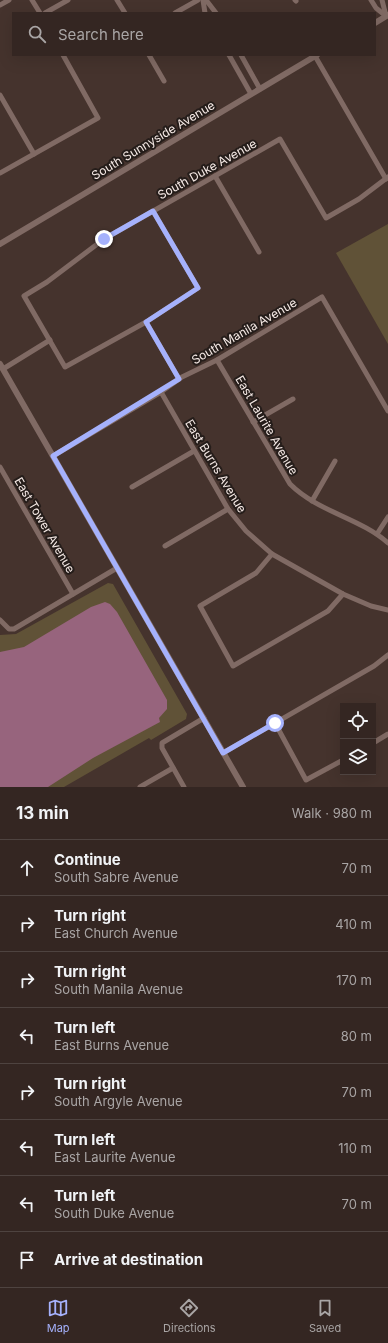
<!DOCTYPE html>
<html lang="en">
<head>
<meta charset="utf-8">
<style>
	body { margin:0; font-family:Inter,sans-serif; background:#3c2e2a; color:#f1f3f6 }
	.controls { position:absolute; right:12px; bottom:12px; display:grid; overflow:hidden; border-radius:0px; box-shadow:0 4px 16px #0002 }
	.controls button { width:36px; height:36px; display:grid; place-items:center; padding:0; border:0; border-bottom:1px solid #4e4340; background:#342622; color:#f1f3f6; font:20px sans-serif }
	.stop { position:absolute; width:12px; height:12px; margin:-9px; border:3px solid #a5b1fc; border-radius:50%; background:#fff }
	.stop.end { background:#a5b1fc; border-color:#fff; box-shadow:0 1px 4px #0008 }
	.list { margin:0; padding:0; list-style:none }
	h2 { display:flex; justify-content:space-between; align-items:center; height:52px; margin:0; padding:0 16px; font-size:17px }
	h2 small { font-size:13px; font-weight:400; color:#a9a5a5 }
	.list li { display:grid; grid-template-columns:26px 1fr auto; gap:12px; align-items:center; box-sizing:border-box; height:56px; padding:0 16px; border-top:1px solid #4e4340 }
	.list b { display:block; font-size:15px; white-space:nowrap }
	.list p { margin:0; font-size:13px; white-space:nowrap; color:#a9a5a5 }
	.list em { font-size:13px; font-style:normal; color:#a9a5a5 }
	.icon { flex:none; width:22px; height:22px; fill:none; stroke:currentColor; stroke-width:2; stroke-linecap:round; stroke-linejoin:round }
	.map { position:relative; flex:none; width:388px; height:787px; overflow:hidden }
	.search { position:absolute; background:#342622; box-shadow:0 4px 16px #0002; left:12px; right:12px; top:12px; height:44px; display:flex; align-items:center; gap:10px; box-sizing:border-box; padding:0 14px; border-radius:0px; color:#a9a5a5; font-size:15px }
	.sheet { height:500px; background:#342622 }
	nav { display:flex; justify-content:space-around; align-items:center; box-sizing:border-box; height:56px; border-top:1px solid #4e4340; background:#342622; font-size:11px; color:#a9a5a5 }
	nav a { display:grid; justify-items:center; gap:2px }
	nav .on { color:#a5b1fc }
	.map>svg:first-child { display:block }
	.green { fill:#605237 }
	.water { fill:#97647d }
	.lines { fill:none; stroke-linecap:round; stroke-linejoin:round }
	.minor { stroke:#806a64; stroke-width:5 }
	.tertiary { stroke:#806a64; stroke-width:6 }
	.route { stroke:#a5b1fc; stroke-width:5 }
	.labels { text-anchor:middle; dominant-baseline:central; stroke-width:4; stroke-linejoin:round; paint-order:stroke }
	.street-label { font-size:12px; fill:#f6eae6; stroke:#251d1a }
</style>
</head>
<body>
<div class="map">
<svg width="388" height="787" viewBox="0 0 388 787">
	<rect width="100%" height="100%" fill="#45332d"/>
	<!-- green -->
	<g class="green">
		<polygon points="388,224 388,344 336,253"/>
		<polygon points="108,583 113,584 187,714 186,719 151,740 149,738 64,787 0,787 0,635 16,634"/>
	</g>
	<!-- water -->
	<polygon class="water" points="105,602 110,604 117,612 167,700 167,709 159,718 160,722 93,758 48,787 0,787 0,652 24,647 91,607"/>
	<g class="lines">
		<!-- minor -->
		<g class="minor">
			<polyline points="32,0 40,13"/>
			<polyline points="117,0 125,13"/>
			<polyline points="203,0 205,13"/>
			<polyline points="206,0 216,13"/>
			<polyline points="295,0 296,1"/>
			<polyline points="371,0 376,8 386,16"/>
			<polyline points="382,0 386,16"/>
			<polyline points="0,5 9,0"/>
			<polyline points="45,13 68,0"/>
			<polyline points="175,13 198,0"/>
			<polyline points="149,55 164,81"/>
			<polyline points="229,55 251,94"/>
			<polyline points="241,55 260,89"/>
			<polyline points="315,56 386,179"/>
			<polyline points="0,95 34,154"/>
			<polyline points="0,173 98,118 63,55"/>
			<polyline points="215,176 259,252"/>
			<polyline points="153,211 198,288 146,322 65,367 24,296 47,282 104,239 280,139 326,218 359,199 388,177"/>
			<polyline points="146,322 179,379"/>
			<path d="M217,360L290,484C318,512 360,518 388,543"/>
			<polyline points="3,369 50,340"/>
			<polyline points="161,392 228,509 246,531 272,554 343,594 371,606 388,610"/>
			<polyline points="253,422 293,399"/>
			<polyline points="53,456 161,392 182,377 217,360 322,297 388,411"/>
			<polyline points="0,467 73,594"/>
			<polyline points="132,487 194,451"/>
			<polyline points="312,501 335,461"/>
			<polyline points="377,534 388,517"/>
			<polyline points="165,546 228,509"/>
			<polyline points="272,554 256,573 200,606 233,666 328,611 343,594"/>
			<polyline points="0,620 9,629 14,629 117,568"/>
			<polyline points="275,723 306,780 343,760"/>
			<polyline points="373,743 388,734"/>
			<polyline points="223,753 374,666 388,655"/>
			<polyline points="140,787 173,768"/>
			<polyline points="184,787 162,748 162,743 204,718"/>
		</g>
		<!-- tertiary -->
		<g class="tertiary">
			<polyline points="375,23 388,15"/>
			<polyline points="0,244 317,55"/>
			<polyline points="0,364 243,787"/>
		</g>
	</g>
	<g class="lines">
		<!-- route -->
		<polyline class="route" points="104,239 153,211 198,288 146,322 179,379 53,456 223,753 275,723"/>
	</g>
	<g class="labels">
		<!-- street labels -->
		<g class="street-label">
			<text transform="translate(153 140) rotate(-31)">South Sunnyside Avenue</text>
			<text transform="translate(207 169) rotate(-29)">South Duke Avenue</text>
			<text transform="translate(244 331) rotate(-30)">South Manila Avenue</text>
			<text transform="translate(267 425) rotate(60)">East Laurite Avenue</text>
			<text transform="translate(216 466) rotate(59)">East Burns Avenue</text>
			<text transform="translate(45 525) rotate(60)">East Tower Avenue</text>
		</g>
	</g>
</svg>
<div class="controls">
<button><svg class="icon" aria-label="locate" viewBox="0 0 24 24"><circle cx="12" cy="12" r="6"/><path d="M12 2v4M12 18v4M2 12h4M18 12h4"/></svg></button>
<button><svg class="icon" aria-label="layers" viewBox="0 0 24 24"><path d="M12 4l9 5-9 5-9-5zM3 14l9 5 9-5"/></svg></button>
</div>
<div class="stop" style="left:275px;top:723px"></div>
<div class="stop end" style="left:104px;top:239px"></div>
<div class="search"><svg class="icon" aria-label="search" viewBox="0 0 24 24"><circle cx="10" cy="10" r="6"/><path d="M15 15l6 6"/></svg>Search here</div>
</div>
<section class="sheet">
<h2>13 min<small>Walk · 980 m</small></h2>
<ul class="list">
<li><svg class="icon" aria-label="ahead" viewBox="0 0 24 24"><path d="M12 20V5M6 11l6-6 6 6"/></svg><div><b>Continue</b><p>South Sabre Avenue</p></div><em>70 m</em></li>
<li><svg class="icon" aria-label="right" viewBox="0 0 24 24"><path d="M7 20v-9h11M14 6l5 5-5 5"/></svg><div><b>Turn right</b><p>East Church Avenue</p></div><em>410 m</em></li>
<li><svg class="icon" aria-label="right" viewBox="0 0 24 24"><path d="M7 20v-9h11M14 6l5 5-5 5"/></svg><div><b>Turn right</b><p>South Manila Avenue</p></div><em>170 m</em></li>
<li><svg class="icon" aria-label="left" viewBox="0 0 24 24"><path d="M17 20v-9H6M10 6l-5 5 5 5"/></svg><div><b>Turn left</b><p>East Burns Avenue</p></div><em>80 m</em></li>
<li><svg class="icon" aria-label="right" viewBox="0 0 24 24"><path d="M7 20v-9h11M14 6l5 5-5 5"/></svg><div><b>Turn right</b><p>South Argyle Avenue</p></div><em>70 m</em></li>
<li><svg class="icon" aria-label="left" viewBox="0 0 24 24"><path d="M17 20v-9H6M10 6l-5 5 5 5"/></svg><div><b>Turn left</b><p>East Laurite Avenue</p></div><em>110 m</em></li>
<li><svg class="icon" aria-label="left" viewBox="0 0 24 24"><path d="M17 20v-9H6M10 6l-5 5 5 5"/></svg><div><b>Turn left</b><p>South Duke Avenue</p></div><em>70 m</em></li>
<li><svg class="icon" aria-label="arrive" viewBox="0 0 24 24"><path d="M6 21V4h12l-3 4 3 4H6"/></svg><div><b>Arrive at destination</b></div></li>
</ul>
</section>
<nav>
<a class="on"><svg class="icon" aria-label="map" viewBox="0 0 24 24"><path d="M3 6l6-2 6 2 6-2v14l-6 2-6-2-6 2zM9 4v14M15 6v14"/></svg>Map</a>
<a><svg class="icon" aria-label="directions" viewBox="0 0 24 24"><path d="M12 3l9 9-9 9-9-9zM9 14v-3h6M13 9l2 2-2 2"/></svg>Directions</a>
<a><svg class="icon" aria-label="saved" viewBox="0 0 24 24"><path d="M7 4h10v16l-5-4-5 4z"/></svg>Saved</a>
</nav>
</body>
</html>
